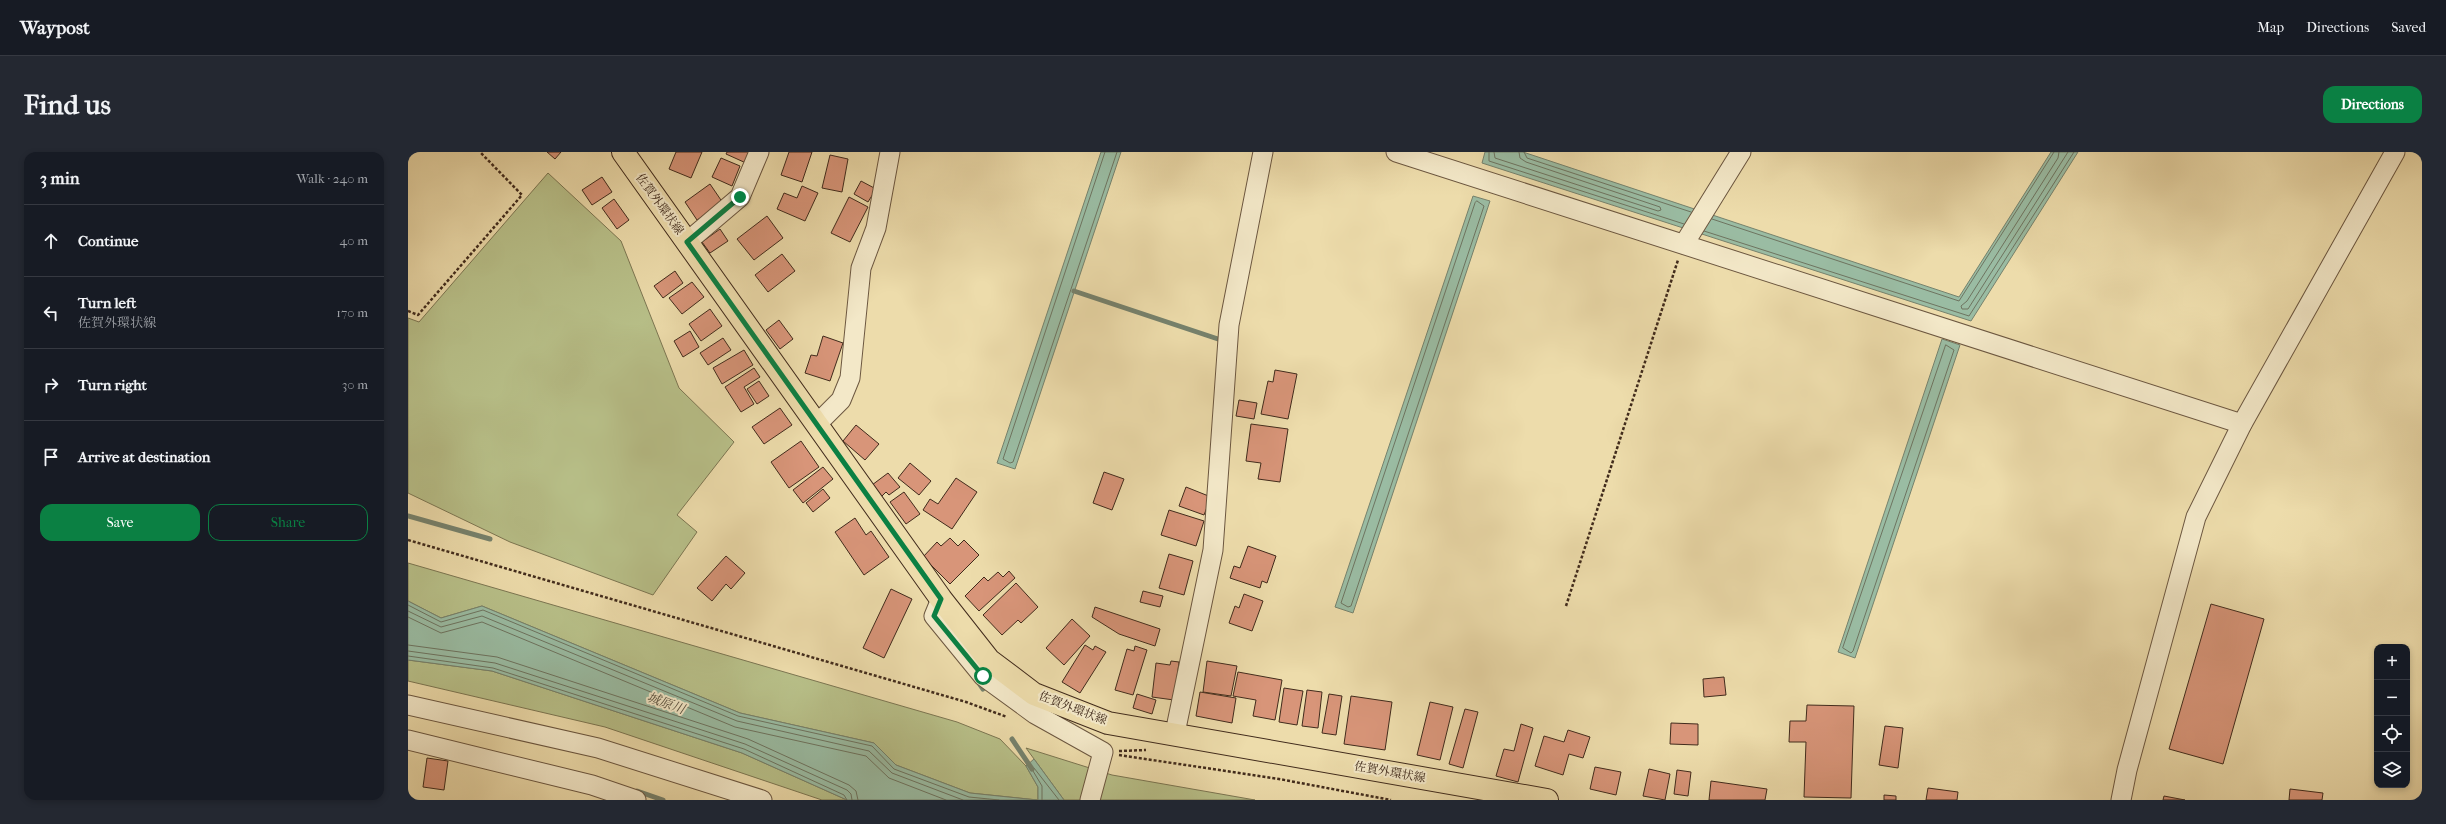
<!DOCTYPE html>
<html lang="en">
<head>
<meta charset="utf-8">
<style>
	body { margin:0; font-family:"IM FELL French Canon","Noto Serif JP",serif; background:#242831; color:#f1f3f6 }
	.controls { position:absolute; right:12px; bottom:12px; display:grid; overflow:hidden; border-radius:8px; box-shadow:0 2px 6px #0003 }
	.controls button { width:36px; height:36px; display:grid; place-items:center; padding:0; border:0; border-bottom:1px solid #363941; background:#171b24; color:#f1f3f6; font:20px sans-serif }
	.stop { position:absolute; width:12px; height:12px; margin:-9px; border:3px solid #0b8043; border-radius:50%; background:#fff }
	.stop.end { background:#0b8043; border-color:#fff; box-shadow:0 1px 4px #0008 }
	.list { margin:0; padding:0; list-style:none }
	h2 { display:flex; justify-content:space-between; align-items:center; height:52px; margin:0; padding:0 16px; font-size:17px }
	h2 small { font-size:13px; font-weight:400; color:#9ea1a6 }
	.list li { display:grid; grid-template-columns:26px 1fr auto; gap:12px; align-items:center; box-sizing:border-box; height:72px; padding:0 16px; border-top:1px solid #363941 }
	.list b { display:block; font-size:15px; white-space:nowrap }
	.list p { margin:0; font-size:13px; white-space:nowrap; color:#9ea1a6 }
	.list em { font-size:13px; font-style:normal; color:#9ea1a6 }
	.actions { display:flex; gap:8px; padding:12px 16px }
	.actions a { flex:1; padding:9px 0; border:1px solid #0b8043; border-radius:12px; text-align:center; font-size:14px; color:#0b8043 }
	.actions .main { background:#0b8043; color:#fff }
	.icon { flex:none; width:22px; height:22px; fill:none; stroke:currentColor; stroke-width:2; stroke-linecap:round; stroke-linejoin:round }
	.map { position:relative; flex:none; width:2014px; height:648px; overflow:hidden; border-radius:12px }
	header { display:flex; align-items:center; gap:24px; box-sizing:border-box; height:56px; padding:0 20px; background:#171b24; border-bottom:1px solid #363941 }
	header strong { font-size:19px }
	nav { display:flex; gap:22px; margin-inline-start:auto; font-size:14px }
	.intro { display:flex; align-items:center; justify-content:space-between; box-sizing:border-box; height:96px; padding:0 24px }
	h1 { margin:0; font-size:28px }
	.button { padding:10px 18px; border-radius:12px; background:#0b8043; color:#fff; font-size:14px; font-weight:700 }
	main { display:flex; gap:24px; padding:0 24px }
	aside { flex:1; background:#171b24; border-radius:12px; box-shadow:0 2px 6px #0003 }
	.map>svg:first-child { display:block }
	.green { fill:#b8c089; stroke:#7c7652 }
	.water { fill:#9abca3; stroke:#76826d }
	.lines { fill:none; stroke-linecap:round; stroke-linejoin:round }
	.shore { stroke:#6e7460; stroke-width:1 }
	.stream { stroke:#76826d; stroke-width:5 }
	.building { fill:#d89579; stroke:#412b1c }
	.minor-casing { stroke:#6c5740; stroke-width:21 }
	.major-casing { stroke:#412b1c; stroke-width:24 }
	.path { stroke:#412b1c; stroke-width:2.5; stroke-dasharray:3 2; stroke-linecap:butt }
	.minor { stroke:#f3e8c8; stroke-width:19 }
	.major { stroke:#eddcab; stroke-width:22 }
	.route { stroke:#0b8043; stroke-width:5 }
	.labels { text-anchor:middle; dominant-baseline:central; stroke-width:4; stroke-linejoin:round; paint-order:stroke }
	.street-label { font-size:12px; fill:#412b1c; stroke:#f3e8c8 }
	.water-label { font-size:13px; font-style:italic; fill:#574f3e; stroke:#f3e8c8 }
</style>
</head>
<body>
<header>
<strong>Waypost</strong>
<nav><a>Map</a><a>Directions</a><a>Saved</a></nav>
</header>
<div class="intro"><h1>Find us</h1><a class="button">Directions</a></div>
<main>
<aside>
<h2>3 min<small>Walk · 240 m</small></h2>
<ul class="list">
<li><svg class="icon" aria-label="ahead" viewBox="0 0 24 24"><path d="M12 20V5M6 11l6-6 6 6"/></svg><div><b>Continue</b></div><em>40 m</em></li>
<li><svg class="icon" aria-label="left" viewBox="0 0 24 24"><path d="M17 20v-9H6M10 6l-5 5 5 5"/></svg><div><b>Turn left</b><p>佐賀外環状線</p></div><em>170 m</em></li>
<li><svg class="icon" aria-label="right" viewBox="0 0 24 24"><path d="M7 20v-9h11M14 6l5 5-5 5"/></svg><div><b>Turn right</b></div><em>30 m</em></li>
<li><svg class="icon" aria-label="arrive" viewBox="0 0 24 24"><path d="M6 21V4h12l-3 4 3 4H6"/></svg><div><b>Arrive at destination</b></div></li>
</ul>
<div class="actions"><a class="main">Save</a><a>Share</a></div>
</aside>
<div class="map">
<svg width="2014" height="648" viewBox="0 0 2014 648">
	<rect width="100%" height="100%" fill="#eddcab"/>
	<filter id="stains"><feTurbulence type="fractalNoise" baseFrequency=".005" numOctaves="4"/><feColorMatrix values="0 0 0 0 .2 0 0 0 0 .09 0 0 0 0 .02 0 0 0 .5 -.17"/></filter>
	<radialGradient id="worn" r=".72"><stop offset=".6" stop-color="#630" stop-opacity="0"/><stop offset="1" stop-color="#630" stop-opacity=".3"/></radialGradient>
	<!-- green -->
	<g class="green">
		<polygon points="140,21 213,89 271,236 326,290 269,363 289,380 245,443 102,390 0,341 0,166 11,170"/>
		<polygon points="0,411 549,570 592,587 618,614 630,635 630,648 562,641 488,613 466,591 332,561 74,454 33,466 0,449"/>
		<polygon points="0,508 84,519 334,601 439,648 414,648 197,575 0,529"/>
		<polygon points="618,596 704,623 847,648 656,648"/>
	</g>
	<!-- water -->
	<g class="water">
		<polygon points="693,0 713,0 607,317 589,311"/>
		<polygon points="1077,0 1115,0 1551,145 1643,0 1670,0 1563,169 1074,11"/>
		<polygon points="1065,44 1082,49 945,461 927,455"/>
		<polygon points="1534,187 1552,193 1447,506 1430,500"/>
		<polygon points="0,449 33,466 74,454 332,561 466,591 488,613 562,641 629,648 439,648 334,601 84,519 0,508"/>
		<polygon points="626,607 656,648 630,648 630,635 618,614"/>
	</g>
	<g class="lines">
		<!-- shore -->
		<g class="shore">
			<polyline points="697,0 595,307 602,311 605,310 709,0"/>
			<polyline points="1081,0 1081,9 1276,72"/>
			<polyline points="1086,0 1087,6 1250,59 1253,58 1252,55 1118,10 1112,6 1111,0"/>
			<polyline points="1116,0 1119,6 1283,60"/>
			<polyline points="1651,0 1650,6 1559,149 1553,154 1554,157 1560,157 1660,0"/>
			<polygon points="1069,49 1076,54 943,454 940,455 933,451 1067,51"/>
			<polyline points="1304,67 1551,149 1646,0"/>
			<polyline points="1296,79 1561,164 1666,0"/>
			<polygon points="1538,193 1546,198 1445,499 1443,501 1435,496"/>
			<polyline points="0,453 33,470 75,458 330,564 464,594 486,617 561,645 591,648"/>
			<polyline points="0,459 33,475 74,464 329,569 461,599 484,621 555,648"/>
			<polyline points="0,465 33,481 74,470 327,575 458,604 481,626 538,648"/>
			<polyline points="0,493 89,505 340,587 441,633 448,639 450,648"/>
			<polyline points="0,499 87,511 337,592 439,638 443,642 444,648"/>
			<polyline points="0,504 85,516 336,597 436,643 439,648"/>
			<polyline points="634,648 634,634 625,619 626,616 651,648"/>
		</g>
		<!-- stream -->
		<g class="stream">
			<polyline points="666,139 810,187"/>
			<polyline points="0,364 82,387"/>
			<polyline points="569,528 575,537"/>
			<polyline points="604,587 624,617"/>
			<polyline points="229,639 255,648"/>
		</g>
	</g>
	<!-- building -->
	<g class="building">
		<polygon points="139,0 153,0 147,7"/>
		<polygon points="268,0 294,0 283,26 261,17"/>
		<polygon points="319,0 343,0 338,11 318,2"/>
		<polygon points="381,0 404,0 394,30 373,23"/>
		<polygon points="422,3 440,7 434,40 414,36"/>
		<polygon points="313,6 332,14 324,34 304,25"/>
		<polygon points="194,25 204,40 184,53 174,38"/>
		<polygon points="453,29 468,37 460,50 446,42"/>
		<polygon points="302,32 315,51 289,68 277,50"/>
		<polygon points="394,34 410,41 397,69 369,57 376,41 389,46"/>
		<polygon points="441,45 460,55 442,90 423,81"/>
		<polygon points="206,47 221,68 209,77 194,56"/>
		<polygon points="359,64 375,86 346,108 329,87"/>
		<polygon points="312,77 320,89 302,101 294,90"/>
		<polygon points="374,102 387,119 360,140 347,123"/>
		<polygon points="267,119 275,131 255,146 246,134"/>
		<polygon points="284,130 296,145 274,162 261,146"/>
		<polygon points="302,157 314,174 293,189 281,172"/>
		<polygon points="371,168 385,187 372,197 358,178"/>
		<polygon points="282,179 291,195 275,205 266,189"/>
		<polygon points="415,184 435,191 422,229 397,221 403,203 409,204"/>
		<polygon points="315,186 323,198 300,213 292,201"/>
		<polygon points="336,198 345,213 314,232 305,216"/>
		<polygon points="346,216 352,225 336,235 346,252 333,260 317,235"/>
		<polygon points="867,218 889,222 880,267 853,262 860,229 865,230"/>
		<polygon points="351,229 361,244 349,252 339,237"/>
		<polygon points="831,248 849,251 846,267 828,264"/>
		<polygon points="372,256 384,273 356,292 344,275"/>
		<polygon points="843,272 880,277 872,330 850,327 853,311 838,309"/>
		<polygon points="448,273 471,292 457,308 435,289"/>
		<polygon points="393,289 411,315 381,336 363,310"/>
		<polygon points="502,311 523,329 511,343 490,326"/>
		<polygon points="415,315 425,327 395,351 385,338"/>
		<polygon points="696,320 716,327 704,358 685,351"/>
		<polygon points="480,321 492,335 481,343 478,340 473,345 464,333"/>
		<polygon points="548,326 569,340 544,377 515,358 522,347 530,352"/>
		<polygon points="778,335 803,345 796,363 771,354"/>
		<polygon points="415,337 422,346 405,360 398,351"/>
		<polygon points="496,340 512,362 498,372 482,350"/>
		<polygon points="761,358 796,369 788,394 753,383"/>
		<polygon points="447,366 458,383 463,379 481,405 456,423 427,380"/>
		<polygon points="542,386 550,394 556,388 571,403 542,432 515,405 529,390 533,394"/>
		<polygon points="840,394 868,404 859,431 854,429 852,436 822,426 826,414 832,416"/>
		<polygon points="761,402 785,409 776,443 751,436"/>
		<polygon points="318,404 337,421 323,437 318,432 304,449 289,436"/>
		<polygon points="601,419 607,426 571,459 557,444 576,425 580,429 590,420 595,425"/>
		<polygon points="608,431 630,455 613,471 610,468 594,483 575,463"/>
		<polygon points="483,437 504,447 476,506 455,496"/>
		<polygon points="735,439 755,444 752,455 732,450"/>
		<polygon points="836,442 855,449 844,479 821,471 827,454 831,456"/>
		<polygon points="1803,452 1856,467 1815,612 1761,597"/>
		<polygon points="687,455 752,477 747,494 711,482 684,465"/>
		<polygon points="664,467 682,484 656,513 638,496"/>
		<polygon points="677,493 685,498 687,494 698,500 672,541 654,530"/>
		<polygon points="727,494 739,498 725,543 707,538 719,497 726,499"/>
		<polygon points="763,509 771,510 766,548 744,545 748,511 762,513"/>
		<polygon points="799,509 829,514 823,544 795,540"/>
		<polygon points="830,520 874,528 867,568 845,564 848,548 825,544"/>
		<polygon points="1316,525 1318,543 1296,545 1295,527"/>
		<polygon points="876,536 895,539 889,573 871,570"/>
		<polygon points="899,538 914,540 910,576 894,574"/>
		<polygon points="792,540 828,546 824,571 788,564"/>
		<polygon points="729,542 748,548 744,562 725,556"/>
		<polygon points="921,542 934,544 928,583 914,581"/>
		<polygon points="943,544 984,550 977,598 936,592"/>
		<polygon points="1022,550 1045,555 1032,608 1009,603"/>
		<polygon points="1399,553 1446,554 1443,646 1396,645 1398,590 1381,590 1382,569 1398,569"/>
		<polygon points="1057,557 1070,560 1055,616 1041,612"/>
		<polygon points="1263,571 1290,572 1290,593 1262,592"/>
		<polygon points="1113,572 1125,576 1110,630 1088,624 1096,597 1106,599"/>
		<polygon points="1477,574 1495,576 1490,616 1471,613"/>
		<polygon points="1160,578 1182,585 1175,606 1161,602 1155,623 1127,614 1136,584 1156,590"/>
		<polygon points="19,606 40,609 36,638 15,635"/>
		<polygon points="1187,615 1213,620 1208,643 1182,637"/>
		<polygon points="1241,617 1262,622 1257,648 1235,644"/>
		<polygon points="1269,618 1283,620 1280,644 1266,642"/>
		<polygon points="1303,629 1359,637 1357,648 1301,648"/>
		<polygon points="1520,636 1550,640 1549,648 1518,648"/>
		<polygon points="1882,637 1915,641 1914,648 1881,648"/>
		<polygon points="1476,643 1488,644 1488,648 1476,648"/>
		<polygon points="1756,644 1777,648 1755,648"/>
	</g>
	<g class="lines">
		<defs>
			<g id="minor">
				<polyline points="988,0 1834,272"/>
				<polyline points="279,90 332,45 351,0"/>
				<polyline points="1276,92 1333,0"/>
				<polyline points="409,272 433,248 442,226 453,116 468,76 482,0"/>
				<polyline points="533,447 526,464 575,524 627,562 695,600 682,648"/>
				<polyline points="0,553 190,596 354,648"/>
				<polyline points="767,581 805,398 821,173 855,0"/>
				<polyline points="0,588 184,633 228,648"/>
				<polyline points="1713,648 1719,618 1788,365 1834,272 1987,0"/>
			</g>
			<polyline id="major" points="215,0 533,447 581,508 626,542 700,571 1139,648"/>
		</defs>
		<!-- minor casing -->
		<use href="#minor" class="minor-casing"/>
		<!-- major casing -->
		<use href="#major" class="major-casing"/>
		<!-- path -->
		<g class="path">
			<polyline points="0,159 10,163 114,43 72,0"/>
			<polyline points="0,388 558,550 599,565"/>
			<polyline points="1158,454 1270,108"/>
			<polyline points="711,599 738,598"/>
			<polyline points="711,603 871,627 983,648"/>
		</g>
		<!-- minor -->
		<use href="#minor" class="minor"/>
		<!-- major -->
		<use href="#major" class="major"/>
	</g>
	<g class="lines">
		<!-- route -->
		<polyline class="route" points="332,45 279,90 533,447 526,464 575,524"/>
	</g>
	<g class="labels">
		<!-- street labels -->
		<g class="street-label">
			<text transform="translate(252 52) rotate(54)">佐賀外環状線</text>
			<text transform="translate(665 556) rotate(21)">佐賀外環状線</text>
			<text transform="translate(982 620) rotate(10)">佐賀外環状線</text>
		</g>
		<!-- water labels -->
		<g class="water-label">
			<text transform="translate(258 551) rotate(20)">城原川</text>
		</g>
	</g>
	<rect width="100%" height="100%" filter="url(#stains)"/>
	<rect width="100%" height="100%" fill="url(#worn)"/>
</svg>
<div class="controls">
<button>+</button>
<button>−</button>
<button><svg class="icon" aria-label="locate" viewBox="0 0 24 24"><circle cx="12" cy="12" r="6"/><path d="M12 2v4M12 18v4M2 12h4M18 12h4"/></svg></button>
<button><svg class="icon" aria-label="layers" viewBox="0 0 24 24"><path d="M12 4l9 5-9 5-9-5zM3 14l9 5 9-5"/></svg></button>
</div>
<div class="stop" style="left:575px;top:524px"></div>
<div class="stop end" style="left:332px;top:45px"></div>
</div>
</main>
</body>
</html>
